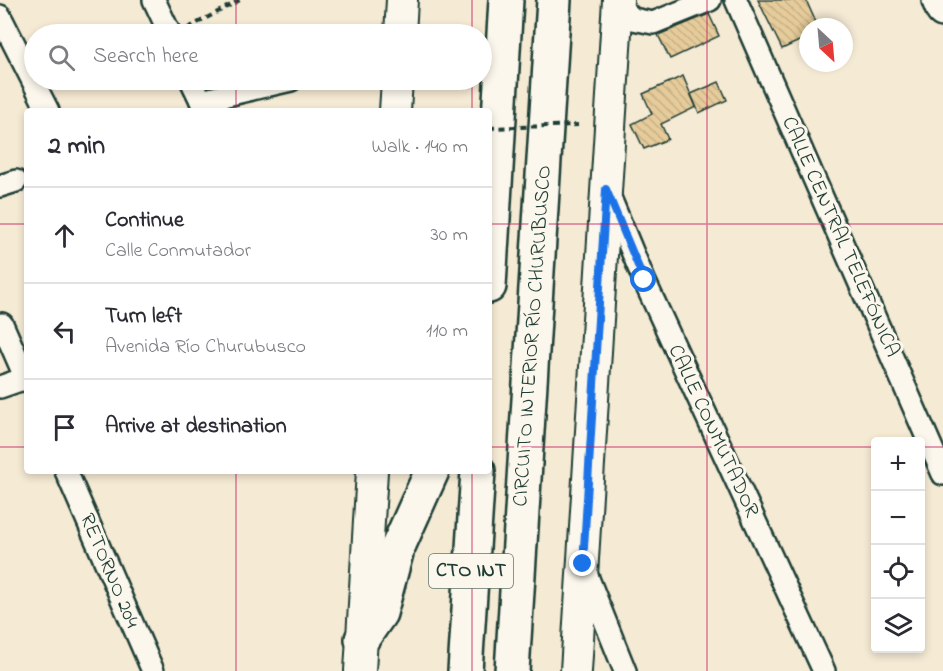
<!DOCTYPE html>
<html lang="en">
<head>
<meta charset="utf-8">
<style>
	body { margin:0; font-family:"Indie Flower",sans-serif; background:#f7f7f7; color:#2b2b33 }
	.controls { position:absolute; right:18px; bottom:18px; display:grid; overflow:hidden; border-radius:6px; box-shadow:0 3px 9px #0003 }
	.controls button { width:54px; height:54px; display:grid; place-items:center; padding:0; border:0; border-bottom:2px solid #e1e1e2; background:#fff; color:#2b2b33; font:30px sans-serif }
	.compass { position:absolute; left:799px; top:18px; width:54px; height:54px; border-radius:50%; background:#fff; box-shadow:0 3px 9px #0003; rotate:154deg }
	.stop { position:absolute; width:18px; height:18px; margin:-14px; border:4px solid #1a73e8; border-radius:50%; background:#fff }
	.stop.end { background:#1a73e8; border-color:#fff; box-shadow:0 2px 6px #0008 }
	.list { margin:0; padding:0; list-style:none }
	h2 { display:flex; justify-content:space-between; align-items:center; height:78px; margin:0; padding:0 24px; font-size:26px }
	h2 small { font-size:20px; font-weight:400; color:#7c7c81 }
	.list li { display:grid; grid-template-columns:39px 1fr auto; gap:18px; align-items:center; box-sizing:border-box; height:96px; padding:0 24px; border-top:2px solid #e1e1e2 }
	.list b { display:block; font-size:22px; white-space:nowrap }
	.list p { margin:0; font-size:20px; white-space:nowrap; color:#7c7c81 }
	.list em { font-size:20px; font-style:normal; color:#7c7c81 }
	.icon { flex:none; width:33px; height:33px; fill:none; stroke:currentColor; stroke-width:2; stroke-linecap:round; stroke-linejoin:round }
	.map { position:relative; flex:none; width:943px; height:671px; overflow:hidden }
	.search { position:absolute; background:#fff; box-shadow:0 3px 9px #0003; left:24px; top:24px; width:468px; height:66px; display:flex; align-items:center; gap:15px; box-sizing:border-box; padding:0 21px; border-radius:33px; color:#7c7c81; font-size:22px }
	.panel { position:absolute; background:#fff; box-shadow:0 3px 9px #0003; left:24px; top:108px; width:468px; height:366px; border-radius:6px }
	.map>svg:first-child { display:block }
	.building { fill:url(#building-back-hatch); stroke:#1f3d34; stroke-width:1.5 }
	.lines { fill:none; stroke-linecap:round; stroke-linejoin:round }
	.minor-casing { stroke:#1f3d34; stroke-width:26 }
	.secondary-casing { stroke:#1f3d34; stroke-width:34 }
	.primary-casing { stroke:#1f3d34; stroke-width:38 }
	.motorway-casing { stroke:#1f3d34; stroke-width:38 }
	.path { stroke:#1f3d34; stroke-width:4; stroke-dasharray:6 4.5; stroke-linecap:butt }
	.minor { stroke:#fbf7ec; stroke-width:21 }
	.secondary { stroke:#fbf7ec; stroke-width:30 }
	.primary { stroke:#fbf7ec; stroke-width:33 }
	.motorway { stroke:#fbf7ec; stroke-width:33 }
	.path-bridge { stroke:#1f3d34; stroke-width:4; stroke-dasharray:6 4.5; stroke-linecap:butt }
	.route { stroke:#1a73e8; stroke-width:8 }
	.grid { fill:none; stroke:#c2185b; stroke-width:1.5; stroke-opacity:0.55 }
	.labels { text-anchor:middle; dominant-baseline:central; stroke-width:6; stroke-linejoin:round; paint-order:stroke }
	.shield { fill:#fbf7ec; stroke:#61756b; stroke-width:1.5 }
	.shield-label { font-size:20px; font-weight:bold; fill:#1f3d34 }
	.street-label { font-size:21px; fill:#1f3d34; stroke:#fbf7ec }
</style>
</head>
<body>
<div class="map">
<svg width="943" height="671" viewBox="0 0 943 671">
	<defs>
		<pattern id="building-back-hatch" width="6" height="6" patternUnits="userSpaceOnUse" patternTransform="scale(1.5)"><rect width="6" height="6" fill="#e7cc9b"/><path d="M-1 5l2 2M0 0l6 6M5-1l2 2" fill="none" stroke="#c6b086"/></pattern>
	</defs>
	<rect width="100%" height="100%" fill="#f5ead4"/>
	<filter id="ink" filterUnits="userSpaceOnUse"><feTurbulence type="fractalNoise" baseFrequency=".0167" numOctaves="2"/><feDisplacementMap in="SourceGraphic" scale="12" xChannelSelector="R" yChannelSelector="G"/><feConvolveMatrix kernelMatrix="1 2 1 2 8 2 1 2 1" color-interpolation-filters="sRGB"/></filter>
	<g filter="url(#ink)">
		<!-- building -->
		<g class="building">
			<polygon points="758,0 806,0 818,27 808,27 808,37 782,49"/>
			<polygon points="709,14 719,36 670,59 658,35"/>
			<polygon points="683,76 696,107 661,124 668,139 644,149 632,124 652,114 643,94"/>
			<polygon points="719,82 727,100 699,113 691,94"/>
		</g>
		<g class="lines">
			<defs>
				<g id="minor">
					<polyline points="154,0 170,34"/>
					<polyline points="736,0 943,474"/>
					<polyline points="618,6 633,19 653,23 710,0"/>
					<polyline points="0,16 48,111"/>
					<polyline points="191,80 206,111"/>
					<polyline points="201,101 291,80"/>
					<polyline points="0,186 16,181"/>
					<polyline points="608,193 644,280 824,671"/>
					<polyline points="2,324 27,381"/>
					<polyline points="0,387 26,378"/>
					<polyline points="66,471 153,671"/>
					<polyline points="585,571 625,671"/>
				</g>
				<g id="secondary">
					<polyline points="400,34 402,0"/>
					<polyline points="395,111 397,80"/>
					<polyline points="360,671 372,471"/>
					<polyline points="576,671 618,0"/>
				</g>
				<polyline id="primary" points="939,0 943,10"/>
				<g id="motorway">
					<polyline points="489,286 506,0"/>
					<polyline points="362,639 380,613 397,549 432,471"/>
					<polyline points="465,671 478,471"/>
					<polyline points="512,671 554,0"/>
				</g>
			</defs>
			<!-- minor casing -->
			<use href="#minor" class="minor-casing"/>
			<!-- secondary casing -->
			<use href="#secondary" class="secondary-casing"/>
			<!-- primary casing -->
			<use href="#primary" class="primary-casing"/>
			<!-- motorway casing -->
			<use href="#motorway" class="motorway-casing"/>
			<!-- path -->
			<polyline class="path" points="188,28 240,0"/>
			<!-- minor -->
			<use href="#minor" class="minor"/>
			<!-- secondary -->
			<use href="#secondary" class="secondary"/>
			<!-- primary -->
			<use href="#primary" class="primary"/>
			<!-- motorway -->
			<use href="#motorway" class="motorway"/>
			<!-- path-bridge -->
			<polyline class="path-bridge" points="489,128 578,125"/>
		</g>
	</g>
	<g class="lines" filter="url(#ink)">
		<!-- route -->
		<polyline class="route" points="583,564 606,189 644,280"/>
	</g>
	<!-- grid -->
	<path class="grid" d="M236,0V34M472,0V34M707,0V671M236,80V111M472,80V111M0,224H27M489,224H943M0,447H27M489,447H876M920,447H943M236,471V671M472,471V671"/>
	<g class="labels">
		<!-- shield labels -->
		<rect class="shield" x="429" y="554" width="84" height="34" rx="4.5"/>
		<g class="shield-label">
			<text x="471" y="571">CTO INT</text>
		</g>
		<!-- street labels -->
		<g class="street-label">
			<text transform="translate(840 237) rotate(66)">CALLE CENTRAL TELEFÓNICA</text>
			<text transform="translate(533 336) rotate(-86)">CIRCUITO INTERIOR RÍO CHURUBUSCO</text>
			<text transform="translate(713 431) rotate(65)">CALLE CONMUTADOR</text>
			<text transform="translate(109 571) rotate(67)">RETORNO 204</text>
		</g>
	</g>
</svg>
<div class="controls">
<button>+</button>
<button>−</button>
<button><svg class="icon" aria-label="locate" viewBox="0 0 24 24"><circle cx="12" cy="12" r="6"/><path d="M12 2v4M12 18v4M2 12h4M18 12h4"/></svg></button>
<button><svg class="icon" aria-label="layers" viewBox="0 0 24 24"><path d="M12 4l9 5-9 5-9-5zM3 14l9 5 9-5"/></svg></button>
</div>
<svg class="compass" viewBox="-18 -18 36 36"><path d="M0-13l5 13h-10z" fill="#e53935"/><path d="M0 13l5-13h-10z" fill="#7c7c81"/></svg>
<div class="stop" style="left:644px;top:280px"></div>
<div class="stop end" style="left:583px;top:564px"></div>
<div class="search"><svg class="icon" aria-label="search" viewBox="0 0 24 24"><circle cx="10" cy="10" r="6"/><path d="M15 15l6 6"/></svg>Search here</div>
<section class="panel">
<h2>2 min<small>Walk · 140 m</small></h2>
<ul class="list">
<li><svg class="icon" aria-label="ahead" viewBox="0 0 24 24"><path d="M12 20V5M6 11l6-6 6 6"/></svg><div><b>Continue</b><p>Calle Conmutador</p></div><em>30 m</em></li>
<li><svg class="icon" aria-label="left" viewBox="0 0 24 24"><path d="M17 20v-9H6M10 6l-5 5 5 5"/></svg><div><b>Turn left</b><p>Avenida Río Churubusco</p></div><em>110 m</em></li>
<li><svg class="icon" aria-label="arrive" viewBox="0 0 24 24"><path d="M6 21V4h12l-3 4 3 4H6"/></svg><div><b>Arrive at destination</b></div></li>
</ul>
</section>
</div>
</body>
</html>
